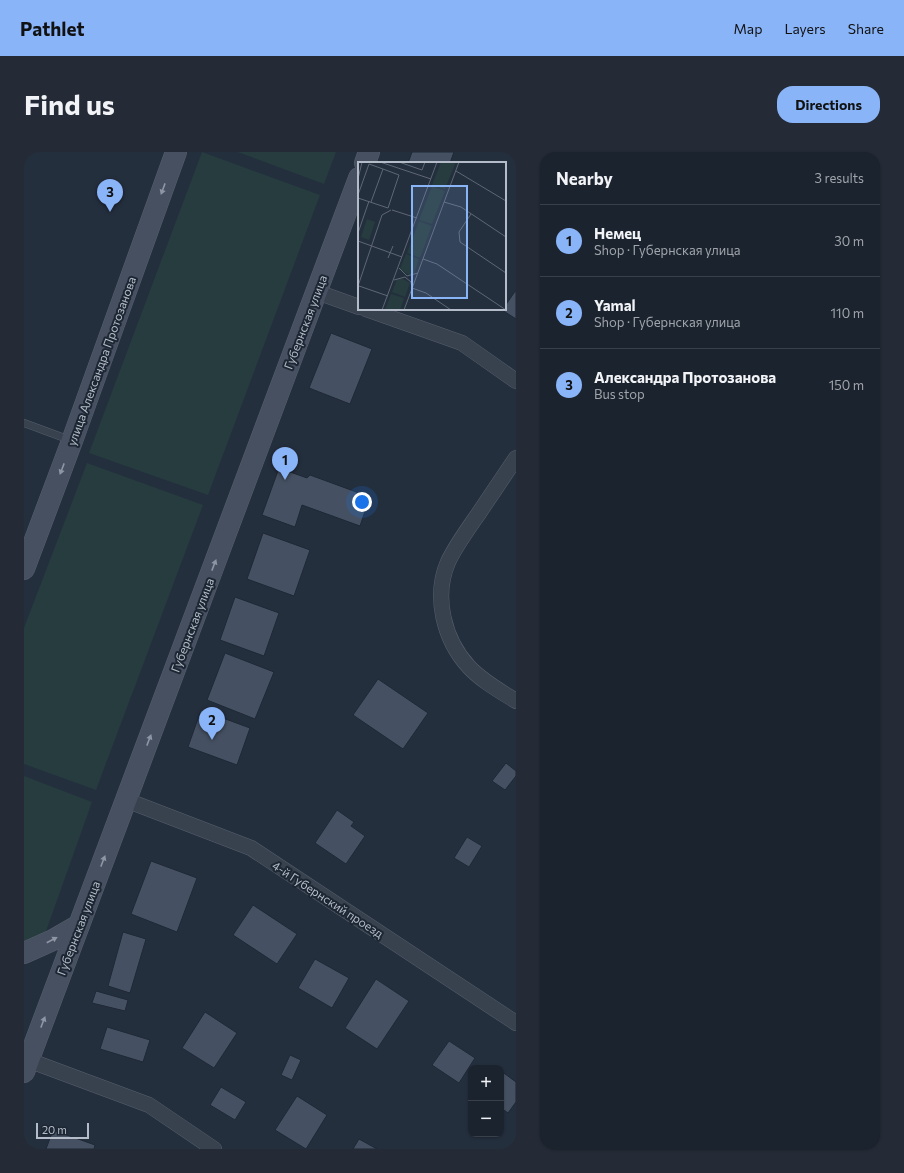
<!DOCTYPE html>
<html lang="en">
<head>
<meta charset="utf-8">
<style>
	body { margin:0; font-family:Commissioner,sans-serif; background:#242b36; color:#f1f3f6 }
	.controls { position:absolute; right:12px; bottom:12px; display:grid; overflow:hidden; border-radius:8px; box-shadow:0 1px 3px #0004 }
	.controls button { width:36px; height:36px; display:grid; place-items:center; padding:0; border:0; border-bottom:1px solid #39404a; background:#1b232e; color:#f1f3f6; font:20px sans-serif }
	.scale { position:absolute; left:12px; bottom:10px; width:53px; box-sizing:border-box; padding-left:4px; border:2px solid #b4bcc9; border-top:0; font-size:11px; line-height:14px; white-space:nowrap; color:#b4bcc9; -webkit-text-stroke:3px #1d2633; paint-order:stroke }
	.you { position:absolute; left:338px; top:350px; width:14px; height:14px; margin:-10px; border:3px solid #fff; border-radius:50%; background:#1a73e8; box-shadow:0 0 0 6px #1a73e833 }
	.badge { display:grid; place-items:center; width:26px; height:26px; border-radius:50%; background:#8ab4f8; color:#111; font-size:13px; font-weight:700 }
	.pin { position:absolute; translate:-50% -33px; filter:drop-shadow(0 1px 2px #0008) }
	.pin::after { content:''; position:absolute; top:21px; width:14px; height:12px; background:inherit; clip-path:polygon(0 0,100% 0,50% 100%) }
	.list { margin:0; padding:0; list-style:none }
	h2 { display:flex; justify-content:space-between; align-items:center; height:52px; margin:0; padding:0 16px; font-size:17px }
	h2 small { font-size:13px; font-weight:400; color:#a0a4aa }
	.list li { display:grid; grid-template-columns:26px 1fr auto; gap:12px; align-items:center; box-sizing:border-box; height:72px; padding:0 16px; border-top:1px solid #39404a }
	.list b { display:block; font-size:15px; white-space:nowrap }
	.list p { margin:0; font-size:13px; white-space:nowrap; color:#a0a4aa }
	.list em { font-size:13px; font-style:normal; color:#a0a4aa }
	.map { position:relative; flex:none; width:492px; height:997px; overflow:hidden; border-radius:16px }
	header { display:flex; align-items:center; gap:24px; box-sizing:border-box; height:56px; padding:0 20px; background:#8ab4f8; color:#111 }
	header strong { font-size:19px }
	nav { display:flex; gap:22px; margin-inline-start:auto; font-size:14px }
	.intro { display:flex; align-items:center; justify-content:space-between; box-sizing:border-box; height:96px; padding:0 24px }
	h1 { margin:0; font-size:28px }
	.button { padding:10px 18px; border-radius:16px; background:#8ab4f8; color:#111; font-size:14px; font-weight:700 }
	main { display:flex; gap:24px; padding:0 24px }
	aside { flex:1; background:#1b232e; border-radius:16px; box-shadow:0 1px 3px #0004 }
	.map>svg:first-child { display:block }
	.green { fill:#263c3f }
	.building { fill:#455162; stroke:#1f2835 }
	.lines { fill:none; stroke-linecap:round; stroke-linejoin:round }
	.lane-casing { stroke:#565f6c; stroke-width:8 }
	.street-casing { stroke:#565f6c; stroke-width:16 }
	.secondary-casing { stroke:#565f6c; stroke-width:22 }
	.lane { stroke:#38414e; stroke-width:7 }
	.street { stroke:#38414e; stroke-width:15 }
	.secondary { stroke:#465061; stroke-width:21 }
	.oneway { fill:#8e96a5 }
	.labels { text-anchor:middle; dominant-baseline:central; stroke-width:4; stroke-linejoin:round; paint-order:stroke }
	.street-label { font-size:12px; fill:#b4bcc9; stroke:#1d2633 }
	.inset-road { fill:none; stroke:#5e6776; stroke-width:1 }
	.view { fill:#8ab4f8; fill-opacity:0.15; stroke:#8ab4f8; stroke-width:2 }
	.inset-edge { fill:none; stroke:#b4bcc9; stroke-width:2 }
</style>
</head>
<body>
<header>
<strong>Pathlet</strong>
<nav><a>Map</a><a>Layers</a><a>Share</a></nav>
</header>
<div class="intro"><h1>Find us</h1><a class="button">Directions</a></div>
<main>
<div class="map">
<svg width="492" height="997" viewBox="0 0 492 997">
	<rect width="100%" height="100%" fill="#242f3e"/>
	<!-- green -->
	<g class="green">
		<polygon points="178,0 296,43 184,343 65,301"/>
		<polygon points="214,0 312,0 300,32"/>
		<polygon points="63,311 179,353 72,638 0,612 0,476"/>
		<polygon points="0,624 68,650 21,782 0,792"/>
	</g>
	<!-- building -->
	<g class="building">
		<polygon points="388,0 430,0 426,11 384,11"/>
		<polygon points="492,138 492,167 478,158 481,157 481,154"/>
		<polygon points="307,181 348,197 326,252 285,236"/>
		<polygon points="255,316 283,326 286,323 346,345 336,374 278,353 271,375 238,363"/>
		<polygon points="239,381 286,398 270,444 223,427"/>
		<polygon points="211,445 255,461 240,504 196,488"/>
		<polygon points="201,501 250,520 231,567 183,548"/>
		<polygon points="354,527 404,561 379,597 329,563"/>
		<polygon points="177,558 226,576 213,613 164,595"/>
		<polygon points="482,611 492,619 492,624 481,638 468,629"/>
		<polygon points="313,658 330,670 327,674 341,684 322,712 291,691"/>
		<polygon points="443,685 458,694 445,715 430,706"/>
		<polygon points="127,709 173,726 153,780 107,762"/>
		<polygon points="229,753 273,782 253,812 209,783"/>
		<polygon points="99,780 122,787 106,841 84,834"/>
		<polygon points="291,807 325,826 308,856 274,836"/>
		<polygon points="352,827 385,849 353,897 321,876"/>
		<polygon points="72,839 104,848 101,859 68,851"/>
		<polygon points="181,860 213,881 190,916 158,896"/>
		<polygon points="83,875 126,888 119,910 76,897"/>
		<polygon points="425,889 451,906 435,931 408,913"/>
		<polygon points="266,903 277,908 268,928 257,923"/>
		<polygon points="477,919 492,930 492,950 484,961 477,956"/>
		<polygon points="197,935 222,950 211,968 186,953"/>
		<polygon points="273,944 303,963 282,997 251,978"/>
		<polygon points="29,978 71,993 70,997 22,997"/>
		<polygon points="335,987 353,997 329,997"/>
	</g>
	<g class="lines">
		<defs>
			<polyline id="lane" points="0,271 46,288"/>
			<g id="street">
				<polyline points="293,140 335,155"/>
				<polyline points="342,157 438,191 492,229"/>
				<path d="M492,306C480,324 467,343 455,361C444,377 432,393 424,410C409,445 420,488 445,515C458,529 476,539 492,549"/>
				<polyline points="102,648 227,696 492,871"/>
				<polyline points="4,908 125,953 190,997"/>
			</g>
			<g id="secondary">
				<polyline points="341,11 345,0"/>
				<polyline points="0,417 48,289 152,0"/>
				<polyline points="0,801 29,788 55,773"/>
				<polyline points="0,920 335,26"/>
			</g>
		</defs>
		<!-- lane casing -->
		<use href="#lane" class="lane-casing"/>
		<!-- street casing -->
		<use href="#street" class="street-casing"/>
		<!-- secondary casing -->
		<use href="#secondary" class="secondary-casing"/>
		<!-- lane -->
		<use href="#lane" class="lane"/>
		<!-- street -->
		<use href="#street" class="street"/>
		<!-- secondary -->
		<use href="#secondary" class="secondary"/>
	</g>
	<!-- one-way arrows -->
	<defs><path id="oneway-solid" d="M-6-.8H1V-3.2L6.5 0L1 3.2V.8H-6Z"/></defs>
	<g class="oneway">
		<use href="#oneway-solid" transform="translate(139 37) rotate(110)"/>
		<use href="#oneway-solid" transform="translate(38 317) rotate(111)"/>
		<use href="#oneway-solid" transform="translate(190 413) rotate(-69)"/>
		<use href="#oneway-solid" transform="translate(125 588) rotate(-69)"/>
		<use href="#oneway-solid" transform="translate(79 709) rotate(-69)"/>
		<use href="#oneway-solid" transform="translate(28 788) rotate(-28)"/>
		<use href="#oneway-solid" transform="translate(19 870) rotate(-69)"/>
	</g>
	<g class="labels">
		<!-- street labels -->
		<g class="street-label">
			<text transform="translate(281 170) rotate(-69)">Губернская улица</text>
			<text transform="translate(77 209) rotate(-70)">улица Александра Протозанова</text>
			<text transform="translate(168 473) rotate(-69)">Губернская улица</text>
			<text transform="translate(304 747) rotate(33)">4-й Губернский проезд</text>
			<text transform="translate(54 776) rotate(-69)">Губернская улица</text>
		</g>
	</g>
	<!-- overview -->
	<g transform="translate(334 10)">
		<rect width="148" height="148" fill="#242f3e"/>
		<path d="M83,0H98L87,27L74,23ZM74,24L87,29L74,62L61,58ZM9,57L17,60L11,78L3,75ZM61,59L74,64L62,96L49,91ZM48,92L61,97L56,112L51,113L42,107ZM43,116L52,121L47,135L34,130L39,117ZM33,132L46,136L42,148H27Z" fill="#263c3f"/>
		<path class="inset-road" d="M22,0L73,17M41,0L64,8L67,0M98,9L148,39M0,17L4,0M0,33L11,2L25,7M0,36L30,46M13,40L25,7L41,13L30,46M86,40L103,45L148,75M34,48L59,56M113,52L101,70L102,80L148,111M0,71L11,39M0,79L44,95M30,96L35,84M65,97L79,102L148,148M41,106L49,114L60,111M36,118L47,115L53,120L54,126L68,131L93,148M0,124L24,53L33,48M1,124L30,134M24,148L79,0M46,148L101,0"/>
		<path class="view" d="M54,24H109V136H54Z"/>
		<rect width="148" height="148" class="inset-edge"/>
	</g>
</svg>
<div class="controls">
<button>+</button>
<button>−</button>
</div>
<div class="scale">20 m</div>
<div class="you"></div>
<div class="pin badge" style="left:261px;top:328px">1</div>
<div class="pin badge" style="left:188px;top:588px">2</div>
<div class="pin badge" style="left:86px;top:60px">3</div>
</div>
<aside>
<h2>Nearby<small>3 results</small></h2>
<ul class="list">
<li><span class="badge">1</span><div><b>Немец</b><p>Shop · Губернская улица</p></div><em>30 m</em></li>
<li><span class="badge">2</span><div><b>Yamal</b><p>Shop · Губернская улица</p></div><em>110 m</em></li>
<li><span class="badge">3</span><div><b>Александра Протозанова</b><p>Bus stop</p></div><em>150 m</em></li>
</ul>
</aside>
</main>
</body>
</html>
